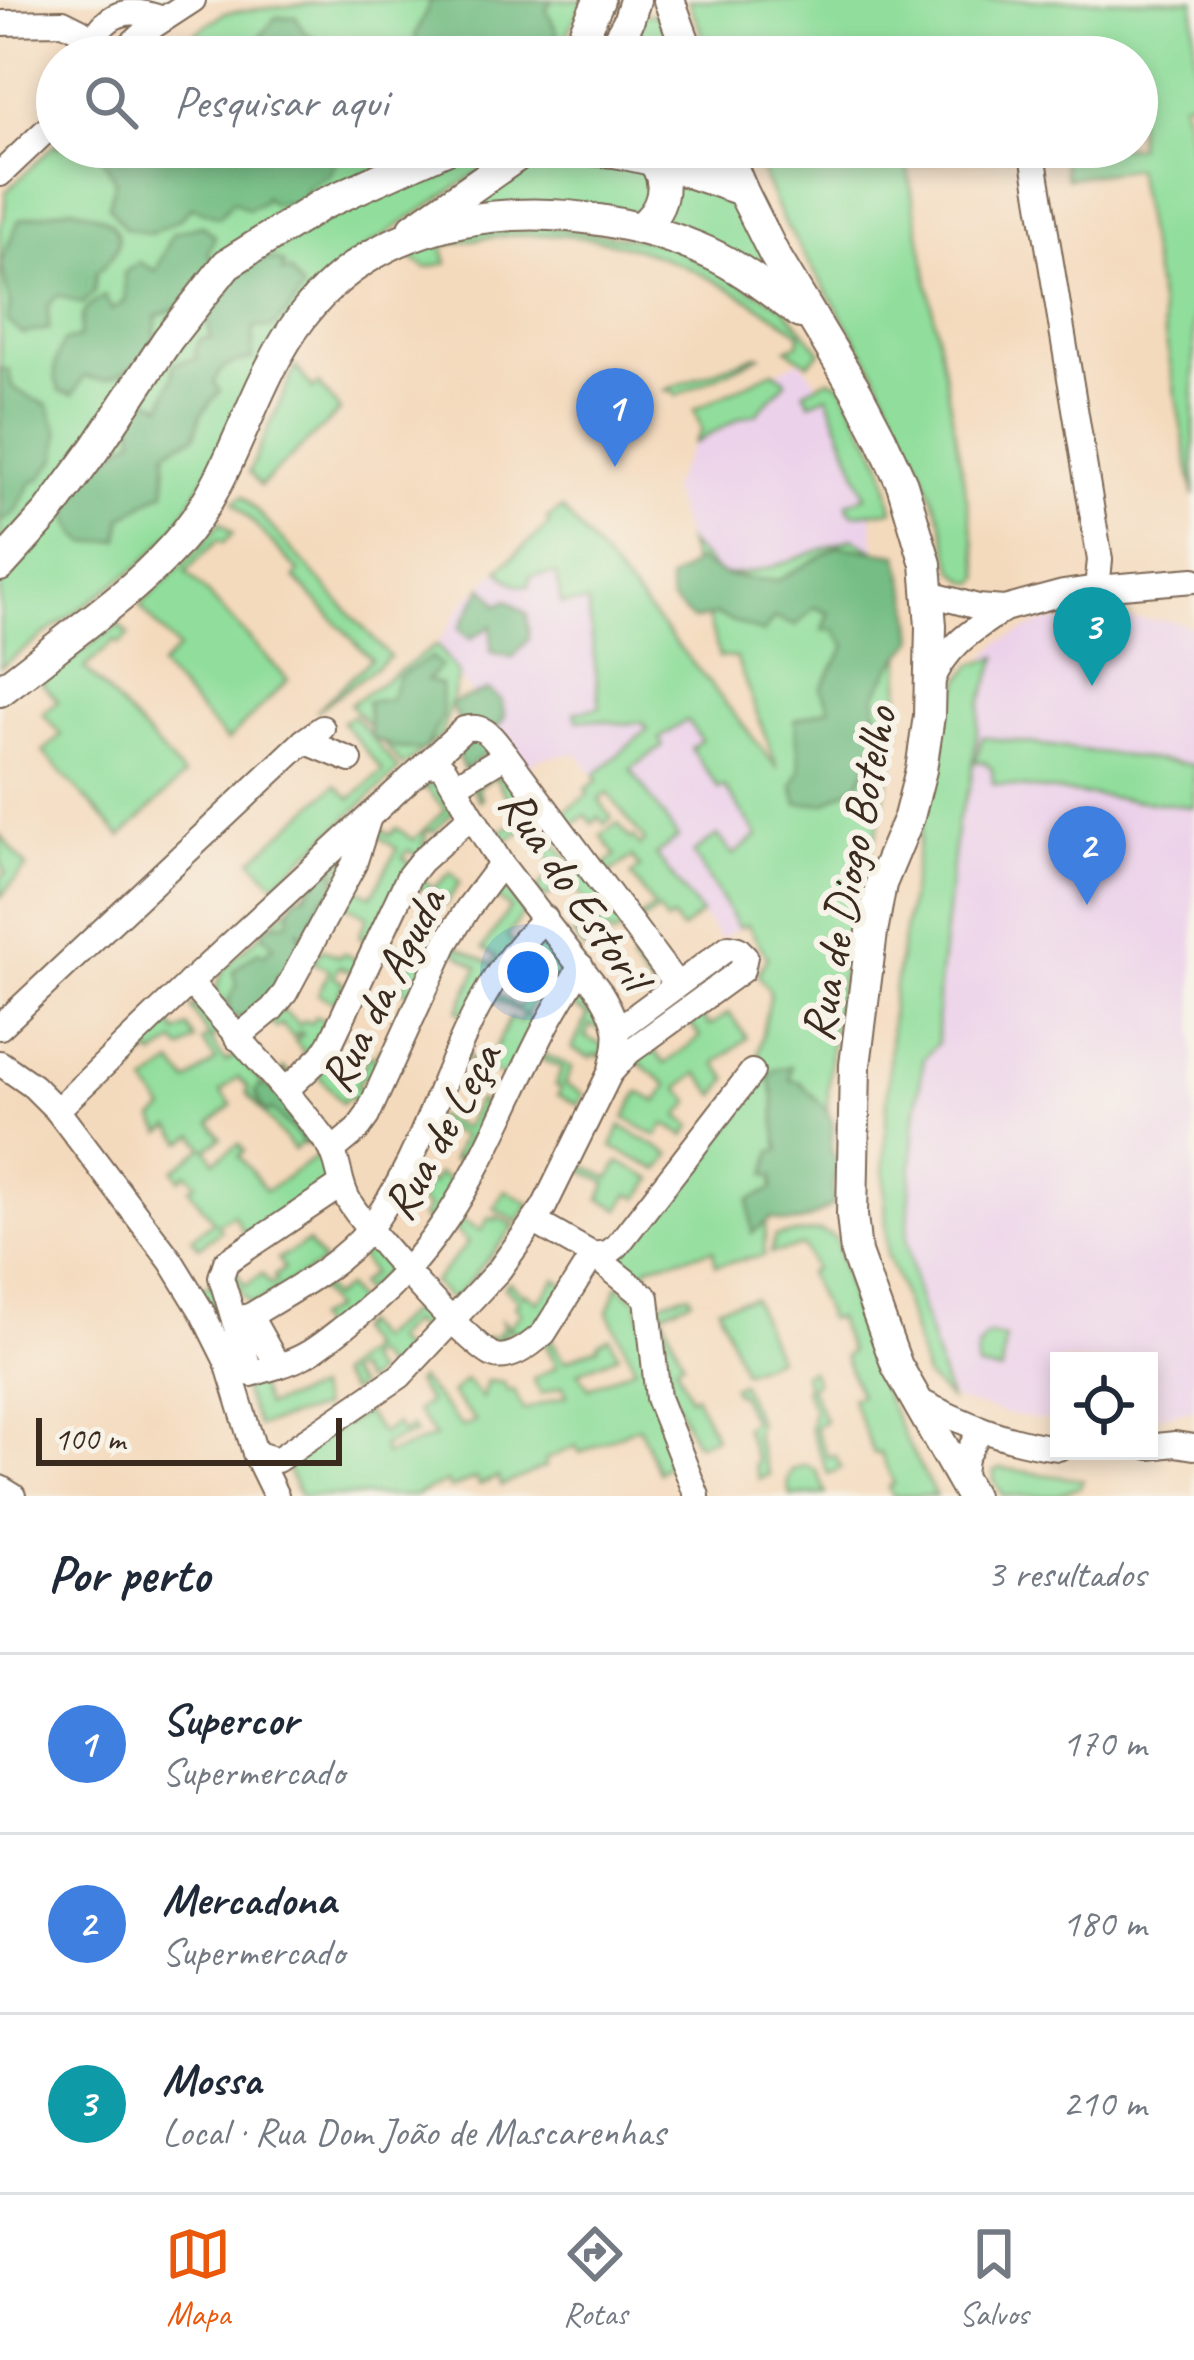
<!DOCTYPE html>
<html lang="pt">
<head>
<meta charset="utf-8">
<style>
	body { margin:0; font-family:Caveat,sans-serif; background:#f6f6f7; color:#1f2937 }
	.controls { position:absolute; right:36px; bottom:36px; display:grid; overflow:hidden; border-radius:0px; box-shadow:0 6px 18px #0003 }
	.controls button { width:108px; height:108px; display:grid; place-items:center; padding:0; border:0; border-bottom:3px solid #e0e1e3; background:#fff; color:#1f2937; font:60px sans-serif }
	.scale { position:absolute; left:36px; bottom:30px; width:306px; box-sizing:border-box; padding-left:12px; border:6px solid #3b2a1e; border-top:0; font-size:33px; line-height:42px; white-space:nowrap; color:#3b2a1e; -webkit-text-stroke:9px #f7f3e8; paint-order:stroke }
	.you { position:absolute; left:528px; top:972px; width:42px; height:42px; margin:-30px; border:9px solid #fff; border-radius:50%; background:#1a73e8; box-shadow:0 0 0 18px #1a73e833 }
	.badge { display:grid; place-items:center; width:78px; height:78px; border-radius:50%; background:#ea580c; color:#fff; font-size:39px; font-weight:700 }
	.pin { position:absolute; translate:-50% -99px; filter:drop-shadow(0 3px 6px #0008) }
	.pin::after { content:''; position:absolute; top:63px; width:42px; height:36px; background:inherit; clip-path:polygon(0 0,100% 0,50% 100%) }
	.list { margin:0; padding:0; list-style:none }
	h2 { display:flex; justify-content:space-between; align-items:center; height:156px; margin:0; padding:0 48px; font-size:51px }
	h2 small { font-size:39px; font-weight:400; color:#747a83 }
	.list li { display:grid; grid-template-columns:78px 1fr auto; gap:36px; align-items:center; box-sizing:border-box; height:180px; padding:0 48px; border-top:3px solid #e0e1e3 }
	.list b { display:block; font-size:45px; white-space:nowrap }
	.list p { margin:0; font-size:39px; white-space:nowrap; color:#747a83 }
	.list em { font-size:39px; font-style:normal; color:#747a83 }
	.icon { flex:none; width:66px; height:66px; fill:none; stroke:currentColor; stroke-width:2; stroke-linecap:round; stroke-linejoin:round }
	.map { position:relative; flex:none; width:1194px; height:1496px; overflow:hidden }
	.search { position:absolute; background:#fff; box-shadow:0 6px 18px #0003; left:36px; right:36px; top:36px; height:132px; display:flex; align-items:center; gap:30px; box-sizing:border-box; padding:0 42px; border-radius:66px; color:#747a83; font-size:45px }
	.sheet { height:696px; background:#fff }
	nav { display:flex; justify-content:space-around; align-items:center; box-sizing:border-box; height:168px; border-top:3px solid #e0e1e3; background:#fff; font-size:33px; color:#747a83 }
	nav a { display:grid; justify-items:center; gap:6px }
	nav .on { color:#ea580c }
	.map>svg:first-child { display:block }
	.built { fill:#ecd1ea }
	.green { fill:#91de9c; stroke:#66845d; stroke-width:3 }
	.forest { fill:#74bd84; stroke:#587451; stroke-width:3 }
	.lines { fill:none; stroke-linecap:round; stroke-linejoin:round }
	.minor-casing { stroke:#7c6856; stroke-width:28 }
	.major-casing { stroke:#7c6856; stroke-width:34 }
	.minor { stroke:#fff; stroke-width:24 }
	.major { stroke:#fff; stroke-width:30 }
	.labels { text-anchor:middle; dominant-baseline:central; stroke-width:12; stroke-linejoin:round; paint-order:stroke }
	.street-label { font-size:48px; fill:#3b2a1e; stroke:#f7f3e8 }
</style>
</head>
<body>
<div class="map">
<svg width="1194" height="1496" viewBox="0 0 1194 1496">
	<rect width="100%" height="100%" fill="#f7f3e8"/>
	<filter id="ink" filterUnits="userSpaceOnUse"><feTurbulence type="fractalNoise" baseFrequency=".00833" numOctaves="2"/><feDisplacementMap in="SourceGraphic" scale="24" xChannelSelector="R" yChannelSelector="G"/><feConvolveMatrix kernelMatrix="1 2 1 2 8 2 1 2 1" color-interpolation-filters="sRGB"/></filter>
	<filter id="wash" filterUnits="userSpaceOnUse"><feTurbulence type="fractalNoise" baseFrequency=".004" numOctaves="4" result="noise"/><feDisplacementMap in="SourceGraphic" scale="48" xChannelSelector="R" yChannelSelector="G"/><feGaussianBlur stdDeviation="2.7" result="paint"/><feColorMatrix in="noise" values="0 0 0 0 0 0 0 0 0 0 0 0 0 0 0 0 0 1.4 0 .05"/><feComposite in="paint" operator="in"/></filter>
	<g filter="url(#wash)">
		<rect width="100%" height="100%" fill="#f4dabd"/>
		<!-- built -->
		<g class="built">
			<polygon points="800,360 828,398 849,441 871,501 875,551 798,556 761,570 726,576 720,574 687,542 670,488 693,444 767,376"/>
			<polygon points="562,509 706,679 780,904 720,939 577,753 538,758 526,770 437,645 464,602 549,525 547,519"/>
			<polygon points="1105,618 1172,621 1194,627 1194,1410 1149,1417 1149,1361 1059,1361 1059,1422 1014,1416 952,1399 893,1246 974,670 1000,642 1044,622"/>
		</g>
		<!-- green -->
		<g class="green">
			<polygon points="342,0 584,0 564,41 551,57 162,57 224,13"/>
			<polygon points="688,0 1194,0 1194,99 1182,102 1194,163 1194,497 1135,168 1066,178 1060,147 1137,147 1137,57 712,57"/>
			<polygon points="657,14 670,36 678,57 616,57 638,15"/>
			<polygon points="57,142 57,147 420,147 252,231 40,502 0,548 0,227 4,217 6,192"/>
			<polygon points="751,147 991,147 907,166 981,577 977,583 969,582 954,570 941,518 921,467 873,367 781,217"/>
			<polygon points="531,152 647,165 648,212 442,223"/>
			<polygon points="500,158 343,263 221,451 173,532 139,566 0,667 0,584 24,560 222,286 303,231 397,184 444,168"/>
			<polygon points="664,172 735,193 805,313 653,220"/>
			<path d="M511,221L664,243L784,307L821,352L808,363L787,349L798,344L800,333C688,254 580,212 442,246L447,263L426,268L405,254L407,246Z"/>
			<polygon points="756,355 760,356 676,396 675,393 665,390"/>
			<polygon points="296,367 313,389 319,384 340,411 260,486 249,472"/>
			<polygon points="773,371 785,379 786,382 756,414 742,417 693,444 702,430 694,410"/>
			<polygon points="829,379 841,384 883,463 893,510 854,514 848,509 847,503 866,496 827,395 810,403 804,391"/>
			<polygon points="243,496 390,657 316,711 371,659 295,578 299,572 234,502"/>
			<path d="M562,509L706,679L778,769L736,658L719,657L687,542L720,574C751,580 819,549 853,538L875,551L902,638L898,733L877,832L856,892L832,1036L824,1154L827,1204L766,1219L764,1256L716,1265L713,1250L647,1266L648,1278L615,1265L754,1077L770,992L758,974L767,957L747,924L739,928L693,853L718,835L733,855L758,836L724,786L719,789L691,748L701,740L687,720L659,739L663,746L631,769L678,838L656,855L701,914L681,930L672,918L666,922L658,910L639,924L638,919L654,907L631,875L640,868L632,857L607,875L601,868L616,856L601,835L618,823L630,839L633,837L640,846L645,841L608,793L599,800L612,818L604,824L599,817L592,823L586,815L570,827L561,814L589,794L586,789L598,780L595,775L648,729L641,722C618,727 601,717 577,720L575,712L600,707L588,603L561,604L557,574L530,576V586C516,587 507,580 499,569L549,525L547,519Z"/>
			<polygon points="221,522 233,534 223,543 218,540 186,571 288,680 227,741 160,667 178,649 140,606 200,547"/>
			<polygon points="119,624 129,635 119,644 115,640 85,668 184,776 121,837 43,752 61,735 43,714 58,701 41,682"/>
			<polygon points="437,645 459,675 441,736 403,766 350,704"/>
			<polygon points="998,657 981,703 970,787 957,821 938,994 937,1044 924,1058 915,1116 907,1241 916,1290 949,1399 926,1377 900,1286 887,1256 884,1166 892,1003 925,807 940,733 962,678 973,664"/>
			<polygon points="353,715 399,770 275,884 252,860 336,785 351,799 383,771 342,722"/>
			<polygon points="982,737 1194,765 1194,807 993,784 992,769 984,762 976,762"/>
			<polygon points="496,775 516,781 545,817 503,842 497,833 520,821 495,777 477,787 482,798 479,800 471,785 487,776"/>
			<polygon points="426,784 439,785 455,810 433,832 429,830 424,834 427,839 422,843 427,849 419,857 409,850 403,857 412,865 372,943 359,936 368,916 341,902 349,885 372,896 397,849 377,835 381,828 390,835 397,828 413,840 445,810 426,788 420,789"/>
			<polygon points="0,835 27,867 0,897 0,877 6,873 0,861"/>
			<polygon points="557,844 569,862 558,870 566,882 544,899 536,888 558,870 545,852"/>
			<polygon points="346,853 350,854 282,991 245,1026 221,999 216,988 224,969"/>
			<polygon points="584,869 665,979 652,989 631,962 640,955 621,930 613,936 608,931 584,950 573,935 577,933 582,939 602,923 569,880"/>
			<polygon points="451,872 460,882 445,905 412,883 418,873 433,889"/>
			<polygon points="501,883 524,913 507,937 515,944 466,1015 458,1011 478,967 449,948 451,944 492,964 497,957 483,948 510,908 490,893"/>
			<polygon points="419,927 435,935 429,950 435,954 417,996 401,989 411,966 382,952 386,942 408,951"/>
			<polygon points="541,934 564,965 545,994 554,1002 551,1008 536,998 525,1015 541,1025 515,1082 463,1057 468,1056 487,1065 510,1018 520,1022 523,1014 492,997 497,994 519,1008 533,987 528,982 542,963 525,948"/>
			<polygon points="323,949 339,957 343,953 363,963 357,975 339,966 334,977 344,983 335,1002 318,994 330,970 312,962"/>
			<polygon points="574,990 589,1008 596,1006 604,1031 590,1025 585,1037 604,1046 601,1057 594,1054 591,1058 572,1049 588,1015 566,1003"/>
			<polygon points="716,995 718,998 699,1012 709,1026 729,1013 747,1038 716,1063 728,1079 716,1095 698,1073 679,1088 691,1102 679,1116 692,1126 685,1136 665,1124 657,1136 625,1118 639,1092 657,1102 668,1085 636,1060 622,1082 618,1079 625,1064 650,1045 665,1064 700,1037 688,1020 669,1034 667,1032"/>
			<polygon points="199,1006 220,1032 211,1040 226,1062 237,1054 308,1137 294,1150 247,1093 248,1087 238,1077 221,1092 232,1105 211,1123 221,1138 207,1149 215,1161 239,1144 244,1151 239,1156 266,1191 323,1152 328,1184 245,1235 233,1214 217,1224 221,1230 199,1247 192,1237 214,1221 189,1189 196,1183 187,1173 180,1179 174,1170 204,1147 195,1135 183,1142 171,1127 162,1133 154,1119 165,1110 146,1084 173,1064 188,1082 216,1061 202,1041 209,1037 191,1007"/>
			<polygon points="282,1010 300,1025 304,1020 311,1023 315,1016 334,1024 311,1062 289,1080 282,1070 284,1068 291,1075 306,1062 302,1057 305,1053 295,1041 303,1034 300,1032 293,1037 281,1024 276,1028 269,1021"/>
			<polygon points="170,1023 177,1033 188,1027 195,1040 182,1050 175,1042 155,1057 150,1052 131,1068 133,1072 86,1110 81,1104"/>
			<polygon points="381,1048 392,1053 379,1083 363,1076 357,1086 371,1101 364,1113 350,1097 342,1103 317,1074 334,1057 362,1069 369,1055 375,1058"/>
			<polygon points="544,1054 572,1067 565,1084 584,1094 579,1105 558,1095 561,1088 555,1085 562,1068 541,1059"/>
			<polygon points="478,1100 501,1112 489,1139 473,1133 469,1146 473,1148 469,1157 465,1155 462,1160 457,1158 455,1161 452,1160 462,1136 434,1124 436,1116 464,1128"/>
			<polygon points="621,1126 671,1155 659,1170 612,1147"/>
			<polygon points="619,1162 653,1179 639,1198 629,1194 620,1209 600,1199 607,1183 579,1169 581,1164 610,1178"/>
			<polygon points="409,1174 432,1184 437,1174 463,1187 438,1227 422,1218 428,1208 419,1202 425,1191 410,1181"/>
			<polygon points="505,1190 530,1204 518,1222 494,1208"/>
			<polygon points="497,1216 515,1226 456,1297 448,1298 433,1283 468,1243 455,1230 461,1220 481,1231 489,1217 495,1220"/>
			<path d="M819,1231L836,1238C855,1333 888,1411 936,1496H892L888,1487L894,1484L880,1453L874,1454L851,1398L860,1395L844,1356L850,1352L836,1318L828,1319L808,1273L814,1269L803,1246L771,1253L775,1236Z"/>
			<polygon points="308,1242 323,1262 256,1304 248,1302 229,1274 233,1267 245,1286 262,1274 271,1285 276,1281 274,1276 284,1269 278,1259"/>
			<polygon points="366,1244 389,1270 363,1292 358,1285 372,1273 357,1253"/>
			<polygon points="556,1279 569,1288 523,1340 510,1329 492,1348 484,1341 489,1336 493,1339 504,1327 502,1321 509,1327 521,1313 515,1306 519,1301 504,1287 509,1282 524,1295 526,1293 538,1302"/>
			<polygon points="319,1282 332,1298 346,1287 361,1307 325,1335 314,1319 332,1309 315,1285"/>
			<polygon points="211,1283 257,1381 266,1406 316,1389 322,1408 258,1426 199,1290"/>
			<polygon points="618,1285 638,1301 672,1461 658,1472 639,1426 580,1453 576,1446 545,1460 546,1466 501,1486 498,1477 479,1485 476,1478 450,1489 447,1482 414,1496 300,1496 284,1462 365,1412 381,1434 396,1424 401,1433 411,1427 415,1433 383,1445 385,1455 435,1437 416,1411 428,1402 415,1383 419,1379 462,1427 476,1422 451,1394 465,1380 482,1398 487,1381 504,1383 508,1392 514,1390 523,1410 567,1396 563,1386 541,1394 533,1379 557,1366 546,1345 549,1336 565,1361 598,1347 598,1343 610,1337 618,1355 578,1372 589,1388 635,1367 608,1312"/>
			<polygon points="405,1286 433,1318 422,1334 411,1322 392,1340 404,1353 385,1369 372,1354 364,1360 375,1375 364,1383 353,1369 346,1374 358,1387 350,1392 337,1375 368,1349 354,1330 361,1324 375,1340 416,1307 402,1289"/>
			<polygon points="684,1294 690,1294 692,1299 662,1312 683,1361 676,1365 690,1397 695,1395 715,1437 698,1444 694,1441 672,1395 660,1320 660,1305 664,1301"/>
			<polygon points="753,1298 777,1358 743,1372 718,1306"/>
			<path d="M988,1335L1005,1338L1001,1372L978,1368C974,1354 978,1345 988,1335Z"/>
			<polygon points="811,1370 816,1383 810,1387 825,1421 815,1427 828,1457 835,1455 841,1468 828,1474 810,1428 813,1409 804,1388 807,1386 803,1373"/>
			<polygon points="741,1383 758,1423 755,1436 769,1475 759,1479 754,1464 757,1462 744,1427 752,1421 739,1393 735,1393 732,1387"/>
			<path d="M806,1465L817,1471L826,1494L791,1496C787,1485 786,1480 792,1470Z"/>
			<polygon points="1000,1468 1083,1480 1080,1487 1054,1496 1004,1496 994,1480 994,1472"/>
		</g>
		<!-- forest -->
		<g class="forest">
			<polygon points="431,0 552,0 546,9 558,34 548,50 529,48 529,57 420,57 415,36"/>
			<polygon points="276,17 296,17 304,31 338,57 275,57 259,38"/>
			<polygon points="108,147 365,147 358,155 346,151 340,153 329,175 309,186 300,203 272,204 265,197 263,202 248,209 233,201 219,217 191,207 180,219 150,234 125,228 109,206 115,180 103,158"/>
			<path d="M72,207C83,211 102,215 110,222C130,241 110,261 96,273L94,292L82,304L58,295L48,306L49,329L22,334L7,321L10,305L1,262L19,220Z"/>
			<path d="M202,225L215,236L208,253L215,261L185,305L157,316L151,357C134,361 122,378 105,379C98,380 91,378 84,377L73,395L60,392C51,372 55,361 64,341L79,338C83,311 79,312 104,296L112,310L125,301L124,273L139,262L156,271L173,233Z"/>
			<path d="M254,257L276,260L284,264L282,272L290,271L303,290L289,311L272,328L254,327L252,359C235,363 219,365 214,383L220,391L201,414L195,436L167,450L165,492C148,497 138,510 122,518L119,540L87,543L77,534L69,518L70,503L92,466L135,438L131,410L146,398L163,405L173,375V364L197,358L195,351L200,339L212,338C209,330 207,325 209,317C213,299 241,271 254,257Z"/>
			<polygon points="0,369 9,370 12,386 28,397 48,405 59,433 57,458 40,479 31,483 16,512 0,523"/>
			<polygon points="839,546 898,554 911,604 915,640 892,666 875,696 878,745 859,783 826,803 798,804 793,786 800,770 795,720 830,708 821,688 846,646 834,630 823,630 829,613 814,607 796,626 774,618 763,633 716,615 693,620 671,600 669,581 697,561 726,576 777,581"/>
			<polygon points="483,587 495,599 497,605 508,600 527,614 529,639 513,657 491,652 492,626 470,639 459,629"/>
			<polygon points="432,657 441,666 427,680 441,685 442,716 425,750 396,748 371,737 367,702 390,699 399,676"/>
			<polygon points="488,690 501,700 505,717 485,745 492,749 464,770 456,752 471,743 450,704"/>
			<path d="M335,868L337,889L322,899L306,935H302L298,929L301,942L289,975H280L276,978L279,982L249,1020L232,1016L228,1011L229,999L237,985L233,971L258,951L265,955L268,950L274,947L263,933L266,926L289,922L290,909L295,896L305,895C316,883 318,872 335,868Z"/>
			<path d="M791,1066L790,1080L800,1082L827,1110L833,1124L831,1151L838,1161L832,1188L834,1203C816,1218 794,1230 772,1218L752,1233L749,1200L773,1189V1176L766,1175L772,1151L780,1150C771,1127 779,1102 769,1078L774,1070Z"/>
			<path d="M258,1086H270L314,1132L311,1144H304C295,1131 282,1122 272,1110L268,1112L262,1108L255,1092Z"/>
		</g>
	</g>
	<g filter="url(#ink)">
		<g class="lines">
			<defs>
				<g id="minor">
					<polyline points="0,23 63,22 81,31 89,48"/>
					<path d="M86,56C101,17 121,3 162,19"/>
					<polyline points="117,57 147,30 193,0"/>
					<polyline points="1032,148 1100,560 1097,588"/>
					<polyline points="0,174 57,120"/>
					<polyline points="930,594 978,607 1004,609 1063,593 1097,588 1194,580"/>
					<path d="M932,682C946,646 973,630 1004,609"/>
					<polyline points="304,741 350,760"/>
					<polyline points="456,785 506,755"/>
					<path d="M190,982C236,1036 285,1087 328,1144C340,1159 338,1184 350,1203C364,1227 474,1351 495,1356C512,1360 533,1343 544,1333L593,1255"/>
					<polyline points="0,1027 304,741 322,728"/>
					<polyline points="237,1038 272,1009 285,993 354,864 368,820"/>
					<polyline points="0,1063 33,1086 57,1110 171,1261 201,1310 227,1362 255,1453 276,1496"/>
					<polyline points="612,1071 629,1052 742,970 745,956 738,949 729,947 618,1029"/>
					<polyline points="285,1091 322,1056 330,1044 409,876 421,861 471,816"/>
					<path d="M57,1110L190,982L464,729C486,723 493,739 506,755L677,985"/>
					<polyline points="333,1150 357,1130 367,1116 446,943 468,908 501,864"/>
					<polyline points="535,1222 593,1255 647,1298 658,1398 697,1496"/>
					<polyline points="593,1255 608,1253 617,1246 752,1072"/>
					<path d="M250,1316C290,1291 339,1267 369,1229C427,1153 445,1053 498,974C511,954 528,935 545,918"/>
					<polygon points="250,1316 278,1366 251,1374 234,1320"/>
					<polyline points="234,1320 221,1277 226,1262 340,1186"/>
					<path d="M278,1366C309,1357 322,1344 348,1324C458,1240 484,1147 544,1030C555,1008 569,987 581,966"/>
					<path d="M915,1399C960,1422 1008,1443 1059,1448"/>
					<polyline points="1149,1447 1175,1444 1194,1447"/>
					<path d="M255,1453L277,1460L400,1376L499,1270L544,1207L610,1073C620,1037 620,1024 600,992L501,864L445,770L440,765L426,764"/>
					<polyline points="962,1481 965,1458 981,1429"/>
					<polyline points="0,1488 13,1496"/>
				</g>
				<g id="major">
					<polyline points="669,0 690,57"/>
					<polyline points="569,57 579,44 599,0"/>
					<polyline points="608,57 628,22 635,0"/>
					<polyline points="553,147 615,152 652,160 742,190"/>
					<polyline points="724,147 742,190 774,254 857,392 881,438 902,484 926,564 931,626 929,716 921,770 909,817 881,884 872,932 855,1065 852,1215 856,1253 897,1366 971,1496"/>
					<polyline points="414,228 530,147"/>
					<path d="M639,228C663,212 671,182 652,160"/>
					<polyline points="0,566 48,513 97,446 168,339 227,264 321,205 450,147"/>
					<path d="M0,691C24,673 48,654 72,635C113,604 153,573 186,532C237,468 252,382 302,317C395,194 580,194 709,253C742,268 771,292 800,313"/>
				</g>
			</defs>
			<!-- minor casing -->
			<use href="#minor" class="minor-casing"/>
			<!-- major casing -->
			<use href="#major" class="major-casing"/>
			<!-- minor -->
			<use href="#minor" class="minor"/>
			<!-- major -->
			<use href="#major" class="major"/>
		</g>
	</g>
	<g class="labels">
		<!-- street labels -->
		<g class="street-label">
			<text transform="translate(848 874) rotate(-79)">Rua de Diogo Botelho</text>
			<text transform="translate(575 889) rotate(56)">Rua do Estoril</text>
			<text transform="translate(382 990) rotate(-63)">Rua da Aguda</text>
			<text transform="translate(441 1131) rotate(-61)">Rua de Leça</text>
		</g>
	</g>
</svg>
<div class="controls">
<button><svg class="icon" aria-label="locate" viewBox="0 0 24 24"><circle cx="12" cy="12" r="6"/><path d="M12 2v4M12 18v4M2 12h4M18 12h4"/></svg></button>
</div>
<div class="scale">100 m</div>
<div class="you"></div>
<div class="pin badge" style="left:615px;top:467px;background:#3f7fe0">1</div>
<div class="pin badge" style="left:1087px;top:905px;background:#3f7fe0">2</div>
<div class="pin badge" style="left:1092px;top:686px;background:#0f9aa8">3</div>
<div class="search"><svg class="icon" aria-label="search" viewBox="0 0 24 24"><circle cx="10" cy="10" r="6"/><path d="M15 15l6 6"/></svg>Pesquisar aqui</div>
</div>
<section class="sheet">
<h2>Por perto<small>3 resultados</small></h2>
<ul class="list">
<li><span class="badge" style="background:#3f7fe0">1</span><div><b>Supercor</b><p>Supermercado</p></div><em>170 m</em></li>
<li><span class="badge" style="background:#3f7fe0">2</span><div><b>Mercadona</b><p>Supermercado</p></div><em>180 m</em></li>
<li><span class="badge" style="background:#0f9aa8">3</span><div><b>Mossa</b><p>Local · Rua Dom João de Mascarenhas</p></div><em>210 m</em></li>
</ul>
</section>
<nav>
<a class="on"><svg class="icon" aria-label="map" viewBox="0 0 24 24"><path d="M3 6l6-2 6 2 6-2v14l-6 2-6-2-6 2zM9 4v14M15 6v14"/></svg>Mapa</a>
<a><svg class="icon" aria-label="directions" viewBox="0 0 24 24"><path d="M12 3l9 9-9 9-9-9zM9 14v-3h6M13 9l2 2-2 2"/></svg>Rotas</a>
<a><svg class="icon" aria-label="saved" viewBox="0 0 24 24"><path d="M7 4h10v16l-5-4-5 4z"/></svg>Salvos</a>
</nav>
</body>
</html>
